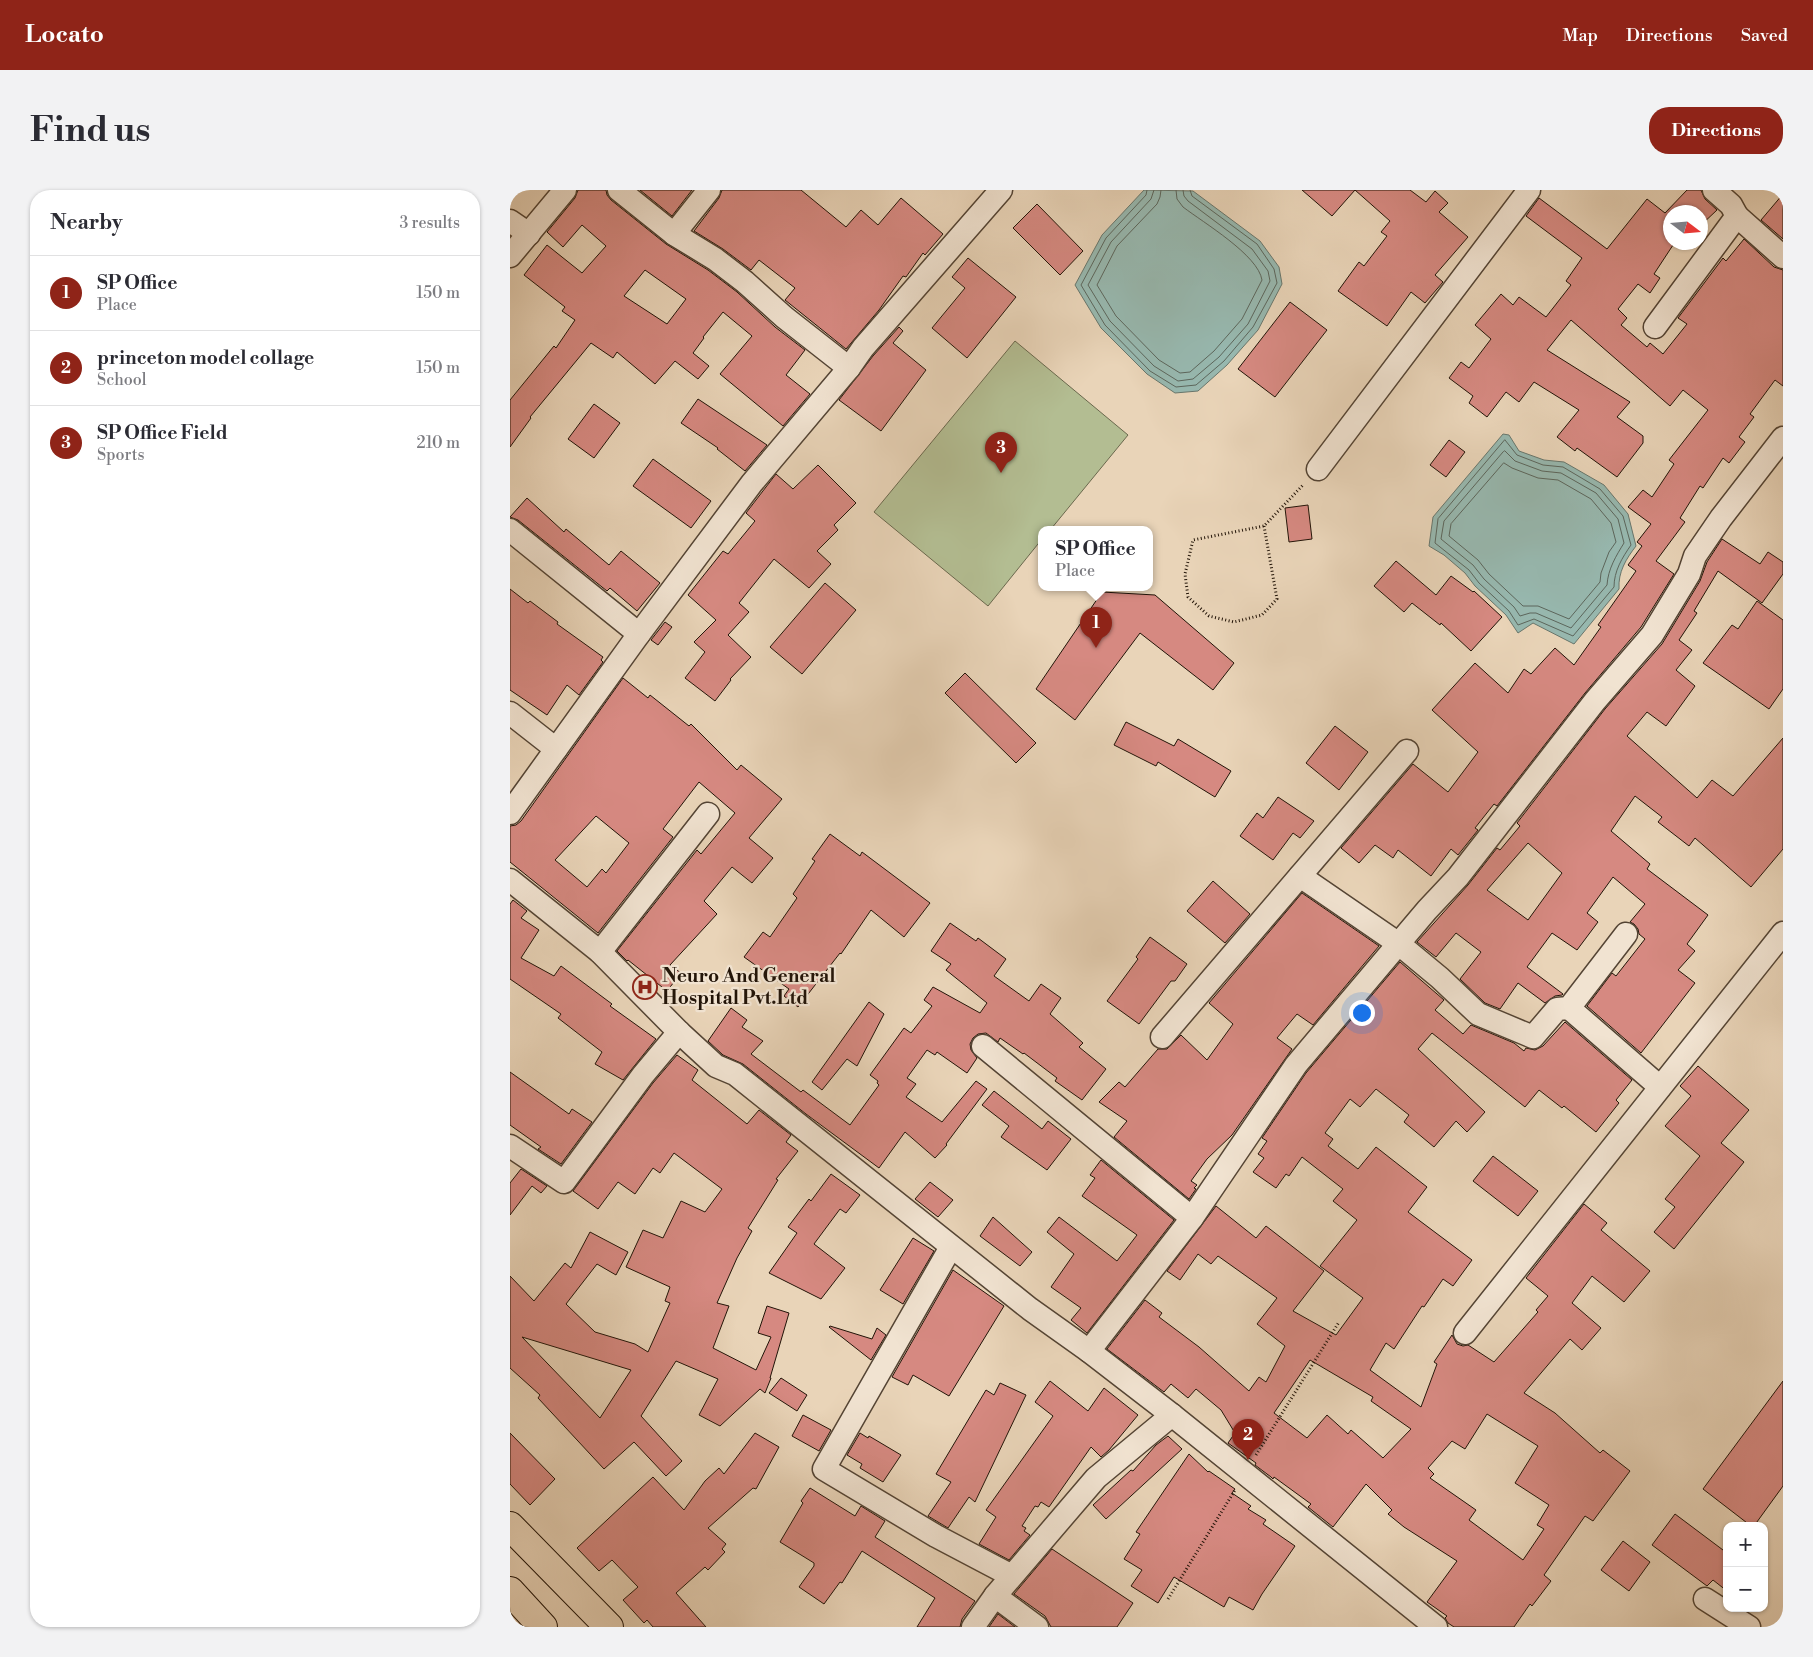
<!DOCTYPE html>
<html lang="en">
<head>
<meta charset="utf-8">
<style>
	body { margin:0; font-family:"Libre Bodoni",serif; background:#f2f2f3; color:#2b2b33 }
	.controls { position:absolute; right:15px; bottom:15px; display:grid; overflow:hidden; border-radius:10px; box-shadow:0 1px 4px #0004 }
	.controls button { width:45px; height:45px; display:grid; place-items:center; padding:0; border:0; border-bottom:1px solid #e1e1e2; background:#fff; color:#2b2b33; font:25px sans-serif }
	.compass { position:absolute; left:1153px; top:15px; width:45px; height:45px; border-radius:50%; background:#fff; box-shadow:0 1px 4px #0004; rotate:106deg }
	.you { position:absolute; left:851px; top:822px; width:18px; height:18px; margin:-12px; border:4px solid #fff; border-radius:50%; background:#1a73e8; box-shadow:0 0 0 8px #1a73e833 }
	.badge { display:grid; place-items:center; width:32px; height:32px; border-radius:50%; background:#8f2418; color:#fff; font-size:16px; font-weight:700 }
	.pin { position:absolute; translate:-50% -41px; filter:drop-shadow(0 1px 2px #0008) }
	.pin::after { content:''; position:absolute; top:26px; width:18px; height:15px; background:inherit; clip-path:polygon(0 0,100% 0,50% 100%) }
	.popup { position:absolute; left:528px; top:336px; width:115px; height:65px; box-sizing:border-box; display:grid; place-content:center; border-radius:10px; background:#fff; filter:drop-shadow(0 1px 4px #0005); font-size:16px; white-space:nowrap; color:#7c7c81 }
	.popup b { font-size:19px; color:#2b2b33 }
	.popup::after { content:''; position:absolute; left:50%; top:100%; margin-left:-10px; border:10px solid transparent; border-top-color:#fff }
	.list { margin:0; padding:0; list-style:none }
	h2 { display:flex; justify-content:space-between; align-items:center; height:65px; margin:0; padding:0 20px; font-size:21px }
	h2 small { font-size:16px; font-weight:400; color:#7c7c81 }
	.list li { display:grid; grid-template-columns:32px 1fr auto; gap:15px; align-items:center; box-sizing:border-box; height:75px; padding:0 20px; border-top:1px solid #e1e1e2 }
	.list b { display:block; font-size:19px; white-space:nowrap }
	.list p { margin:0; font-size:16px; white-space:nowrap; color:#7c7c81 }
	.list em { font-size:16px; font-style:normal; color:#7c7c81 }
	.map { position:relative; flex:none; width:1273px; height:1437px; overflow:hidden; border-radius:20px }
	header { display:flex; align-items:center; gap:30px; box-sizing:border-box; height:70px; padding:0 25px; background:#8f2418; color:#fff }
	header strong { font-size:24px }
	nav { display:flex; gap:28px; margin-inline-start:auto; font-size:18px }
	.intro { display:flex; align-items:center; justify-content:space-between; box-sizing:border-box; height:120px; padding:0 30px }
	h1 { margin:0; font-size:35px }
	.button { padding:12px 22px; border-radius:20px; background:#8f2418; color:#fff; font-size:18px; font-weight:700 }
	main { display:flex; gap:30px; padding:0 30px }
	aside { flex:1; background:#fff; border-radius:20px; box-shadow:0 1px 4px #0004 }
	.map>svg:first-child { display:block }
	.green { fill:#b3bd92; stroke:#6a684d }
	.water { fill:#97b8af; stroke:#68766c }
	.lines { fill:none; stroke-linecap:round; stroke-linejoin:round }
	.shore { stroke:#5c665c; stroke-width:1 }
	.building { fill:#d68981; stroke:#221408; fill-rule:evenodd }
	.street-casing { stroke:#544434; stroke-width:25 }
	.primary-casing { stroke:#221408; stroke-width:30 }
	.path { stroke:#221408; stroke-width:3; stroke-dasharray:1 2.5; stroke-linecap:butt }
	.street { stroke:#f1e3d1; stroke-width:22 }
	.primary { stroke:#e9d4b8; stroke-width:28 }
	.labels { text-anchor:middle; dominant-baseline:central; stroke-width:4.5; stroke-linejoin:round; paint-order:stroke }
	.poi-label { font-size:19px; font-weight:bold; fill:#221408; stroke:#f1e3d1; text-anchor:start }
</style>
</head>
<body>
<header>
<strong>Locato</strong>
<nav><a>Map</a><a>Directions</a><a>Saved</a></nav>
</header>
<div class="intro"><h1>Find us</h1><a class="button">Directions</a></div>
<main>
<aside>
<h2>Nearby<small>3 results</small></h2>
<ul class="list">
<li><span class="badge">1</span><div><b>SP Office</b><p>Place</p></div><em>150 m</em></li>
<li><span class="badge">2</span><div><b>princeton model collage</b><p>School</p></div><em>150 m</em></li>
<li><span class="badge">3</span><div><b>SP Office Field</b><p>Sports</p></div><em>210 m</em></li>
</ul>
</aside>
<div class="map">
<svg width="1273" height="1437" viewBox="0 0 1273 1437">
	<rect width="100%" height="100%" fill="#e9d4b8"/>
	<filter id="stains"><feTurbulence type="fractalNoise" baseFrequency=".004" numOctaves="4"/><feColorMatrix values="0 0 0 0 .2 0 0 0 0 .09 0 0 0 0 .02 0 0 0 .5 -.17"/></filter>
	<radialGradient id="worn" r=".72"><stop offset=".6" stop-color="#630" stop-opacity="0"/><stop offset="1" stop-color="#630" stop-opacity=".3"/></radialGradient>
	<!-- green -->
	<polygon class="green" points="505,151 618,245 541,339 532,339 532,349 478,416 364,322"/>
	<!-- water -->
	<g class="water">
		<polygon points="634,0 683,1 750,51 769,77 772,94 748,140 717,175 688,201 665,203 637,184 591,138 565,95 592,45"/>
		<path d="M993,244L999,245L1009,261L1034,270L1054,272L1094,295L1118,324L1126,356C1116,369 1108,382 1109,399L1064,454L1023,433L1008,443L996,425L965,396L955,383L934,365L919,356L923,327Z"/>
	</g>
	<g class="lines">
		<!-- shore -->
		<g class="shore">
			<polyline points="637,0 636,5 596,48 571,95 595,135 640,181 666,197 686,195 714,171 743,137 767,93 764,79 747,54 682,6 680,0"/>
			<polyline points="644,0 641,9 601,52 578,95 600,131 644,176 668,191 683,189 709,167 738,134 760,91 758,81 742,59 678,11 674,6 673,0"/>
			<path d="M651,0L650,7L647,14L607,56L587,95L606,126L649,170L670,183L680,182L704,161L732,129L752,90C748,65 694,33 673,17L667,9L666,0"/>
			<path d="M995,250L1007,265L1033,275L1053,277L1090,299L1113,326L1121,355C1112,368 1104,381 1104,397L1063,446L1024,429L1008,435L999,421L969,393L959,380L925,353L928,329Z"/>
			<path d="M995,261L1005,271L1032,281L1051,283L1086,303L1108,329L1114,353C1106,366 1098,379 1097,395L1061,438L1026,423H1020L1010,426L1004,417L974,389L963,375L931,349L934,331L993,262Z"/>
			<polygon points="994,273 1002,278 1028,288 1048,290 1081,309 1101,333 1106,352 1099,362 1091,383 1090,392 1059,429 1028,416 1013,416 979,384 968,370 939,346 941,334"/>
		</g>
	</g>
	<!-- building -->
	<g class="building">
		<path d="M68,0H96L97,5L101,10L156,54L198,80L227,102L265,137L295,160L276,185L300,204L273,236L210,184L242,146L213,122L193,147L194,148L183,163L199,176L188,189L165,171L145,194L107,162L103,168L81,153L20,227L21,228L0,257V210L44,156L46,158L65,130L52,121L55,117L14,85L37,55L72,83L96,56L72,35L53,57L37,42L65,8ZM135,80L176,109L157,134L114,106Z"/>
		<polygon points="130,0 182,0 162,26"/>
		<polygon points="212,0 291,0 336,37 351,20 368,35 391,8 433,44 415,65 413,63 396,87 393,86 369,120 336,159 275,110 285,98 249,70 241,80 213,59 184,41 209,8"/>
		<polygon points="792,0 900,0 916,12 925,1 938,13 929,22 958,47 925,85 933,92 915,113 901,102 877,136 828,101 849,72 854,76 877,46 871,42 880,31 845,0 822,26"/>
		<polygon points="1177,0 1191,0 1195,9 1207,20 1190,36 1190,22 1160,22 1160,52 1165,52 1144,84 1150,88 1140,103 1128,94 1108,119 1117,128 1111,135 1137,157 1140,153 1153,164 1177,134 1168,128 1213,68 1216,71 1234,49 1264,77 1273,80 1273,196 1265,190 1240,224 1244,227 1229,247 1235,252 1219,273 1213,268 1193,298 1190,296 1170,328 1175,332 1146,371 1164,384 1131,437 1075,503 987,616 984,614 965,638 968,640 948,665 941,659 921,686 888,660 883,668 865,655 849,673 831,658 903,574 938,602 968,562 922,520 965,473 998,503 1014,479 1021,484 1045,458 1064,475 1091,437 1088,435 1126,381 1118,375 1132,356 1127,352 1141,334 1118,317 1133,300 1142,307 1164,274 1159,270 1198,220 1173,200 1160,216 1061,130 1037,160 1120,212 1107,227 1133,246 1133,253 1107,287 1067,258 1065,261 1047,247 1069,220 1024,192 1009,212 996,202 977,227 959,213 963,206 939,188 951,172 959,178 981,149 965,135 991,104 1003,115 1009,107 1036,127 1061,95 1056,91 1072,68 1016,26 1029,8 1097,59 1137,9 1155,23"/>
		<polygon points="1273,4 1273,49 1251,30"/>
		<polygon points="527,14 573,61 550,85 503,38"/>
		<polygon points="458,68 506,107 457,168 422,138 455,98 442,87"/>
		<polygon points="780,112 817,140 765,207 728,179"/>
		<polygon points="389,137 393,141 383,153 416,180 371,241 329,210 363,166"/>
		<polygon points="188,209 257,255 235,281 207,259 208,258 171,233"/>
		<polygon points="84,214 110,233 84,268 58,249"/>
		<polygon points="939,250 955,262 936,287 920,275"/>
		<polygon points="143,269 201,311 181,338 123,296"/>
		<polygon points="308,275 346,313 324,335 328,340 307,361 321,374 299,398 264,369 229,413 239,422 218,445 241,467 220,489 221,490 205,511 175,488 195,462 184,452 206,430 178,405 213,361 218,364 245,331 236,323 266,284 283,299"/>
		<polygon points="17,308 54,342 56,339 99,375 111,361 150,393 127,421 100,398 97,401 8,330 0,327"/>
		<polygon points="798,315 802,349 779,352 775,318"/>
		<path d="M1212,349L1250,374L1258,362L1273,372V384L1252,413L1208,381L1184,421L1187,423L1169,450L1182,460L1166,480L1185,496L1156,536L1137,522L1117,546L1187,608L1202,590L1223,606L1273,548V659L1241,697L1185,648L1179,656L1148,632L1152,627L1125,606L1101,641L1140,674L1137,679L1198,725L1177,754L1185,761L1168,780L1185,793L1131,863L1077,816L1102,783L1106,786L1135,749L1129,744L1128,739L1124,734L1120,732L1135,714L1103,687L1077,723L1088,732L1067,760L1042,743L1017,777L1053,804L1052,805L1045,806L1035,813L1008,793L990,819L975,813L950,789L971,762L946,743L926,767L907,752L958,695L987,658L990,660L1010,636L1007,633L1095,519L1152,454L1190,391L1197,372ZM1018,653L1052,683L1018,730L977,700Z"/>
		<polygon points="886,371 926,405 941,386 963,402 964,401 992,427 961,461 931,433 930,435 902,413 894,422 864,396"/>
		<polygon points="315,393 346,420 292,484 260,457"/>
		<polygon points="0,399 18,413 20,411 48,432 47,434 93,467 91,470 93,472 69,505 57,495 37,525 0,500"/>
		<polygon points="592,402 645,405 724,473 703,500 630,443 565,530 526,499"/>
		<polygon points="1247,411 1273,430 1273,499 1259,519 1193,473 1222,435 1228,439"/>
		<polygon points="155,432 162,437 148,455 141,450"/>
		<polygon points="455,483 526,553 506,573 435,503"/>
		<path d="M113,488L138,508L140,505L179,536L181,534L227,580L231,575L272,609L239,648L263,668L242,693L222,677L194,711L207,724L160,775L171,783L157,801L118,770L117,771L107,761L187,660L191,664L225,623L189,592L153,639L163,647L88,743L0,672V636L6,635L11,631ZM86,626L119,653L96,683L92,679L77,697L45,670Z"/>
		<polygon points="616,532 664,556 668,549 721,581 705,607 648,572 646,576 604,555"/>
		<polygon points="825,536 858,562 829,600 796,573"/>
		<polygon points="768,607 804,631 790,648 783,643 763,670 730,646 747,623 753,628"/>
		<polygon points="320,644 350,666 352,662 420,713 394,747 361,720 331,764 330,763 288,817 274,806 279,799 234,767 253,742 260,747 287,708 283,704 305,671 302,669"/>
		<polygon points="703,691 740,724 715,753 677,721"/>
		<polygon points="792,703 869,756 803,835 787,824 767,848 782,859 722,945 697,969 681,991 687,995 684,998 686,999 679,1009 604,947 617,931 589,912 609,892 615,897 648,859 657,859 671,845 697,870 723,834 699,813"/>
		<polygon points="3,710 17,721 11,728 29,740 11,768 44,786 51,776 102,814 100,816 146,849 113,890 85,874 92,862 48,828 51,824 0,789 0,714"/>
		<polygon points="440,733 466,751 468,748 496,769 484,786 519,811 531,794 551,808 540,824 573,853 569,857 596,879 572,910 545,891 547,888 514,863 513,864 490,848 488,852 476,843 468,844 463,848 460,854 461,860 467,868 457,883 427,862 425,865 417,860 397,888 406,894 396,907 432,932 466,891 477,899 436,954 437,955 425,968 395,942 369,978 296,924 233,874 213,865 198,851 221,818 237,830 232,837 253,851 241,864 291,902 293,900 340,935 369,895 367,893 368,891 360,885 394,838 401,843 422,816 414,810 423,797 470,823 477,813 436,780 441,774 421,761"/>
		<polygon points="640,747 677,774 665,791 661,791 629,834 597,811 628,769 626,767"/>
		<path d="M890,772L934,810L925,820L953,844L961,835L1004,853L1014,861L1016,858L1025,860L1033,856L1055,832L1122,890L1106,910L1109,913L1086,942L1054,916L1052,918L1029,900L1015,917L922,843L908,859L975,922L957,942L946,931L924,957L894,932L899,925L866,899L850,917L840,909L815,943L823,949L818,956L848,979L866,957L917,997L898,1022L962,1070L943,1096L933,1089L914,1117L912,1116L884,1159L876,1153L860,1180L911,1217L927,1174L924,1172L942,1145L947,1154L953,1156L958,1155L984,1172L1028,1122L1026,1120L1038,1106L1016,1088L1074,1014L1097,1033L1091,1040L1140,1081L1114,1112L1082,1086L1062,1113L1091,1138L1072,1160L1060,1149L1014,1203L1045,1223L1090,1263L1093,1260L1120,1281L1083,1331L1075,1326L1034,1385L1041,1391L1022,1416L1020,1414L1004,1437H944L938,1433L935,1428L937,1426L917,1412L947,1371L894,1337L878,1324L882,1320L856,1294L823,1337L798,1317L801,1314L764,1287L763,1289L761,1287L745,1275L746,1273L718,1253L725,1243L711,1220L686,1199L678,1208L661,1194L654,1202L597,1159L635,1110L652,1123L649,1127L689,1157L739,1201L749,1187L756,1192L775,1156L747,1134L767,1108L708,1066L701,1074L688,1064L670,1090L657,1081L706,1016L746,1048L756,1036L814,1081L783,1121L826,1145L853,1108L810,1076L847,1030L823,1011L833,999L792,967L779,986L776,984L766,998L743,982L754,968L748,964L757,951L752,948L796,883ZM800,1170L863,1207L861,1211L901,1239L873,1268L841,1240L838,1244L817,1225L797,1248L764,1223ZM977,1224L1028,1256L1005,1293L1039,1315L1027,1335L1034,1339L1013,1370L959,1330L966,1320L920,1288L924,1284L918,1278L942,1251L955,1259Z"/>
		<polygon points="359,812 374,824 347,876 337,869 312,900 302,892"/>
		<path d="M167,865L188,880L182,890L237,934L249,920L281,945L276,952L288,961L266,989L268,990L238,1038L242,1041L227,1068L207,1113L219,1116L203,1158L246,1180L261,1147L248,1143L257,1116L279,1123L260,1188H261L255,1203L250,1199L210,1236L189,1225L208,1189L166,1171L131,1226L172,1271L156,1286L124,1252L94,1279L28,1208L30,1205L0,1178V1086L24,1111L55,1073L61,1078L80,1042L118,1062L106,1085L87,1074L56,1114L85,1142L125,1154L138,1162L160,1113L155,1111L160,1097L116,1077L133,1040L153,1048L171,1011L195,1022L212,999L164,963L150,983L143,978L125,1004L108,992L88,1019L63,1001L143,893ZM12,1147L121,1180L90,1228Z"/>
		<polygon points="1188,876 1239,920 1211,953 1234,972 1164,1059 1144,1042 1165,1017 1155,1009 1190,966 1155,936 1181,906 1170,896"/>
		<polygon points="0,882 59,924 62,919 82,932 51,974 28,959 31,957 0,935"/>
		<polygon points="484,901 532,939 538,931 561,949 537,980 491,947 499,936 472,915"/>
		<polygon points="983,966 1028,1001 1008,1026 963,991"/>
		<polygon points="591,970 664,1030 577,1143 561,1130 571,1118 541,1097 564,1064 537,1042 549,1027 607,1071 627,1045 572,1006 585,988 580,985"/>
		<polygon points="11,979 37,996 31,1003 22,996 0,1025 0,993"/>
		<polygon points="321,984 350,1005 336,1023 330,1019 304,1054 335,1078 311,1109 259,1083 287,1043 278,1037 299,1009 301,1011"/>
		<polygon points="420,992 443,1010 428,1027 405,1009"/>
		<polygon points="483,1027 522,1062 510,1076 470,1046"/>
		<polygon points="403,1048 424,1061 393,1114 370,1100"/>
		<polygon points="443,1080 494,1116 439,1206 403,1185 398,1195 382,1187"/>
		<polygon points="320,1136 362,1149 367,1138 376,1145 361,1170 319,1137"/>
		<polygon points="271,1188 297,1205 287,1221 259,1203"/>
		<polygon points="540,1191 578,1221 594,1198 628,1225 599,1260 591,1267 581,1257 539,1317 531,1312 528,1317 525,1316 512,1336 516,1338 514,1341 520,1345 499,1370 469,1354 486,1327 476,1320 543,1226 525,1212"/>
		<polygon points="1273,1191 1273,1296 1244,1336 1241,1336 1193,1299"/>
		<polygon points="490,1193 516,1205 465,1312 459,1307 438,1338 418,1326 441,1292 426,1284 476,1200 484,1205"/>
		<polygon points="293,1225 321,1240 309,1261 282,1246"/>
		<polygon points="0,1243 45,1289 20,1315 0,1294"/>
		<polygon points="245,1243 269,1257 246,1299 243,1298 198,1338 216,1354 212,1359 215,1362 198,1380 195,1377 166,1403 196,1437 143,1437 137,1430 134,1433 113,1410 128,1397 102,1370 89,1381 67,1358 143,1287 174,1320 195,1291 209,1278 214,1284"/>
		<polygon points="350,1243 358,1248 359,1246 391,1265 373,1292 350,1278 352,1274 337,1265"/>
		<polygon points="658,1246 672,1259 596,1329 583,1315 621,1280 623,1281 646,1255"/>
		<polygon points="679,1264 698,1282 699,1281 725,1299 722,1303 741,1316 738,1319 756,1330 753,1334 785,1356 752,1404 743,1420 719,1407 714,1417 664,1387 648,1413 621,1396 632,1380 614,1369 630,1344 626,1342"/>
		<polygon points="300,1298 345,1326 351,1316 375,1331 365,1347 465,1411 452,1429 450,1437 407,1437 425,1408 352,1361 332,1393 330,1392 314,1414 289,1397 304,1376 304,1373 270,1352 293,1313 291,1311"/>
		<polygon points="1165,1324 1217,1363 1217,1401 1203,1390 1197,1396 1142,1355"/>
		<polygon points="1113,1351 1140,1372 1119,1401 1091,1380"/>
		<polygon points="542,1359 623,1413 607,1437 541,1437 535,1426 504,1404"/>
		<polygon points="488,1424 505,1437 479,1437"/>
	</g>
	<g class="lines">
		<defs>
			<g id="street">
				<polyline points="109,0 164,44 205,69 235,92 274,127 339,178"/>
				<polyline points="1227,26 1273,67"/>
				<polyline points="0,31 19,44"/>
				<polyline points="164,44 199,0"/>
				<polyline points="0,66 55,0"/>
				<polyline points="1145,137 1227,26 1221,15 1204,0"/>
				<polyline points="808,279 1019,0"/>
				<polyline points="0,340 129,444"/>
				<polyline points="0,523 46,559"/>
				<polyline points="0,623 129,444 242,293 339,178 353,158 491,0"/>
				<polyline points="790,686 889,754 930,788 968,824 1023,847 1047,819 1059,818 1116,744"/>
				<polyline points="0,690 90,762 169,842 206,876 225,884 520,1119 579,1161 662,1225 926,1437"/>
				<polyline points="90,762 198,624"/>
				<polyline points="1059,818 1150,897"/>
				<polyline points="652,847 897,561"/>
				<polyline points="473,856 682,1028"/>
				<polyline points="0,956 54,992 133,885 169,842"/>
				<polyline points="441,1057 314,1279 426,1346 502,1386"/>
				<polyline points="955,1143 1273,743"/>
				<polyline points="579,1161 682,1028 786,875 917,720 948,687 1085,511 1142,445 1179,384 1185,366 1211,328 1273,248"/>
				<polyline points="485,1406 527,1437"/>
				<polyline points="1195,1409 1239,1437"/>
				<polyline points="463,1437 485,1406 586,1288 662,1225"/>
			</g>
			<g id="primary">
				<polyline points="0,1336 99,1437"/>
				<polyline points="0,1401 33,1437"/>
			</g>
		</defs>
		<!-- street casing -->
		<use href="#street" class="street-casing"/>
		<!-- primary casing -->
		<use href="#primary" class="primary-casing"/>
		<!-- path -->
		<g class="path">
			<polyline points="754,336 767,409 752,425 724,432 699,426 678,407 675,384 683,350 754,336 794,294"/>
			<polyline points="746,1265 829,1132"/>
			<polyline points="658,1409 725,1300"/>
		</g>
		<!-- street -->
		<use href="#street" class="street"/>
		<!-- primary -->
		<use href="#primary" class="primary"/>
	</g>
	<!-- icons -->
	<defs>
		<symbol id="hospital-ring" viewBox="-11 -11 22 22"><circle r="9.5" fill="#f1e3d1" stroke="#8f2418" stroke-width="1.5"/><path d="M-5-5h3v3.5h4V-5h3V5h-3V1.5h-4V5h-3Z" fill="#8f2418"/></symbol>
	</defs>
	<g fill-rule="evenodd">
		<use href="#hospital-ring" x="121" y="783" width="28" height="28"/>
	</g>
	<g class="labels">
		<!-- poi labels -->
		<g class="poi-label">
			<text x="152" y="786">Neuro And General<tspan x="152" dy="22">Hospital Pvt.Ltd</tspan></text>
		</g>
	</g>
	<rect width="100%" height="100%" filter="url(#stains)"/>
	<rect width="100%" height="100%" fill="url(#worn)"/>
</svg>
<div class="controls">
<button>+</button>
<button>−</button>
</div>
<svg class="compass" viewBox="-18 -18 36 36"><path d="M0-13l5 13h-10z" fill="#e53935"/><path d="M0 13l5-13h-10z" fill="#7c7c81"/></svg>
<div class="you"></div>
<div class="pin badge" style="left:586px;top:458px">1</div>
<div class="popup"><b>SP Office</b>Place</div>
<div class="pin badge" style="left:738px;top:1270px">2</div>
<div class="pin badge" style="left:491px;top:283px">3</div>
</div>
</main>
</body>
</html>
